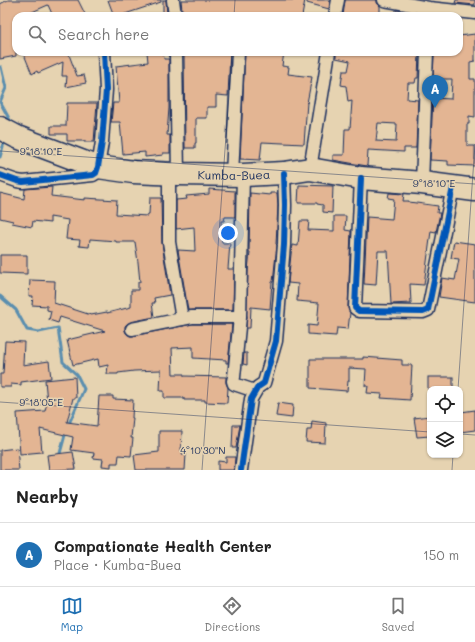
<!DOCTYPE html>
<html lang="en">
<head>
<meta charset="utf-8">
<style>
	body { margin:0; font-family:Mali,sans-serif; background:#f2f2f2; color:#222 }
	.controls { position:absolute; right:12px; bottom:12px; display:grid; overflow:hidden; border-radius:8px; box-shadow:0 1px 3px #0004 }
	.controls button { width:36px; height:36px; display:grid; place-items:center; padding:0; border:0; border-bottom:1px solid #e0e0e0; background:#fff; color:#222; font:20px sans-serif }
	.you { position:absolute; left:228px; top:233px; width:14px; height:14px; margin:-10px; border:3px solid #fff; border-radius:50%; background:#1a73e8; box-shadow:0 0 0 6px #1a73e833 }
	.badge { display:grid; place-items:center; width:26px; height:26px; border-radius:50%; background:#1f6fb2; color:#fff; font-size:13px; font-weight:700 }
	.pin { position:absolute; translate:-50% -33px; filter:drop-shadow(0 1px 2px #0008) }
	.pin::after { content:''; position:absolute; top:21px; width:14px; height:12px; background:inherit; clip-path:polygon(0 0,100% 0,50% 100%) }
	.list { margin:0; padding:0; list-style:none }
	h2 { display:flex; justify-content:space-between; align-items:center; height:52px; margin:0; padding:0 16px; font-size:17px }
	h2 small { font-size:13px; font-weight:400; color:#767676 }
	.list li { display:grid; grid-template-columns:26px 1fr auto; gap:12px; align-items:center; box-sizing:border-box; height:64px; padding:0 16px; border-top:1px solid #e0e0e0 }
	.list b { display:block; font-size:15px; white-space:nowrap }
	.list p { margin:0; font-size:13px; white-space:nowrap; color:#767676 }
	.list em { font-size:13px; font-style:normal; color:#767676 }
	.icon { flex:none; width:22px; height:22px; fill:none; stroke:currentColor; stroke-width:2; stroke-linecap:round; stroke-linejoin:round }
	.map { position:relative; flex:none; width:475px; height:470px; overflow:hidden }
	.search { position:absolute; background:#fff; box-shadow:0 1px 3px #0004; left:12px; right:12px; top:12px; height:44px; display:flex; align-items:center; gap:10px; box-sizing:border-box; padding:0 14px; border-radius:12px; color:#767676; font-size:15px }
	.sheet { height:116px; background:#fff }
	nav { display:flex; justify-content:space-around; align-items:center; box-sizing:border-box; height:56px; border-top:1px solid #e0e0e0; background:#fff; font-size:11px; color:#767676 }
	nav a { display:grid; justify-items:center; gap:2px }
	nav .on { color:#1f6fb2 }
	.map>svg:first-child { display:block }
	.lines { fill:none; stroke-linecap:round; stroke-linejoin:round }
	.stream { stroke:#5a8eaf; stroke-width:3 }
	.building { fill:#e3b593; stroke:#1b2f5e; fill-rule:evenodd }
	.street-casing { stroke:#1b2f5e; stroke-width:15 }
	.highway-casing { stroke:#1b2f5e; stroke-width:25 }
	.street { stroke:#e6d3b1; stroke-width:12 }
	.highway { stroke:#e6d3b1; stroke-width:22 }
	.cycleway-casing { stroke:#e6d3b1; stroke-width:8 }
	.cycleway { stroke:#0057b8; stroke-width:6 }
	.ticks { fill:none; stroke:#1b2f5e; stroke-width:1; stroke-opacity:0.45 }
	.labels { text-anchor:middle; dominant-baseline:central; stroke-width:3; stroke-linejoin:round; paint-order:stroke }
	.street-label { font-size:12px; fill:#1b2f5e; stroke:#e6d3b1 }
	.ticks-label { font-size:10px; text-anchor:middle; fill:#1b2f5e; stroke:#e6d3b1; stroke-width:3; stroke-linejoin:round; paint-order:stroke }
</style>
</head>
<body>
<div class="map">
<svg width="475" height="470" viewBox="0 0 475 470">
	<rect width="100%" height="100%" fill="#e6d3b1"/>
	<filter id="ink" filterUnits="userSpaceOnUse"><feTurbulence type="fractalNoise" baseFrequency=".025" numOctaves="2"/><feDisplacementMap in="SourceGraphic" scale="8" xChannelSelector="R" yChannelSelector="G"/><feConvolveMatrix kernelMatrix="1 2 1 2 8 2 1 2 1" color-interpolation-filters="sRGB"/></filter>
	<g filter="url(#ink)">
		<g class="lines">
			<!-- stream -->
			<g class="stream">
				<polyline points="0,67 1,67 6,88 0,102"/>
				<polyline points="0,102 11,122 10,125"/>
				<polyline points="0,157 5,139"/>
				<polyline points="0,296 16,310 27,330 39,332 58,328 63,362 77,375 84,389 68,426"/>
				<polyline points="59,457 66,431"/>
			</g>
		</g>
		<!-- building -->
		<g class="building">
			<polygon points="8,0 78,0 86,16 53,16 48,5 23,16 16,16 16,56 0,59 0,4"/>
			<polygon points="108,0 161,0 161,2 119,16 114,16"/>
			<polygon points="163,0 166,0 167,16 163,16"/>
			<polygon points="181,0 305,0 302,16 252,16 252,15 221,14 221,13 199,12 198,14 185,13 182,10"/>
			<polygon points="307,0 330,0 329,9 307,3"/>
			<polygon points="345,0 377,0 377,3 380,6 380,16 343,16"/>
			<polygon points="456,0 475,0 475,5 455,3"/>
			<polygon points="396,10 414,13 414,16 396,16"/>
			<polygon points="475,34 475,61 470,62 470,79 475,79 475,117 469,116 469,124 467,124 467,146 475,146 475,166 448,165 448,161 430,160 433,98 451,99 452,79 433,79 434,53 459,52 459,36"/>
			<polygon points="23,52 68,52 77,76 84,75 86,83 66,87 67,76 62,76 63,62 38,73 37,71 32,74"/>
			<polygon points="147,52 163,52 164,59 169,59 169,108 167,135 170,135 170,153 163,153 163,155 145,157 145,152 123,154 120,122 111,122 113,103 119,103 116,66 148,62"/>
			<polygon points="184,52 230,52 228,96 216,95 216,107 207,107 207,118 196,118 196,143 195,143 195,148 185,148"/>
			<polygon points="245,52 284,52 282,66 289,67 288,74 312,77 307,103 307,102 304,144 262,142 260,160 240,159"/>
			<path d="M336,52L395,53V52H419L418,78H416L415,83H408L407,99L418,100L416,148H404V152L368,150L367,166L333,160V155H344L345,129H350L352,101L348,102L346,86L341,85L343,71H348L350,61L336,58ZM378,123L397,124L396,142L376,141Z"/>
			<polygon points="67,103 97,103 94,142 84,142 84,141 67,141 67,134 51,134 51,126 66,126"/>
			<polygon points="299,185 333,186 332,213 323,212 323,205 317,204 317,203 298,203"/>
			<polygon points="52,187 51,196 85,200 85,198 117,200 116,214 147,216 148,214 149,214 150,198 161,198 162,243 170,295 154,298 155,303 152,303 154,317 130,322 127,324 125,326 125,331 127,334 130,336 133,336 193,324 232,324 228,363 226,363 226,360 193,358 193,347 172,348 173,374 184,374 184,376 226,377 226,383 228,388 227,403 205,402 205,400 184,400 184,398 164,398 164,391 160,391 161,370 134,371 118,373 118,374 107,374 108,365 99,367 98,359 73,365 67,340 105,331 60,317 58,323 49,320 51,311 47,310 47,306 32,305 33,296 29,296 30,280 55,281 54,303 91,315 107,312 107,313 131,307 131,290 138,290 138,282 140,282 138,262 135,242 116,242 116,241 90,239 89,247 79,246 80,240 66,239 68,220 50,217 50,223 33,221 32,227 12,223 13,221 0,218 0,193 24,199 25,189"/>
			<polygon points="209,189 235,191 235,217 225,217 224,221 221,221 222,243 230,243 228,269 234,269 233,310 188,310 178,250 195,251 194,227 176,229 176,200 187,199 186,196 209,194"/>
			<polygon points="250,193 270,195 270,193 277,193 278,205 276,244 277,245 273,282 272,282 270,309 251,307 250,328 246,328 248,270 250,252 249,252"/>
			<polygon points="389,193 404,194 403,201 409,201 409,202 438,206 437,213 440,213 436,232 431,231 424,285 410,284 411,303 391,304 388,251 378,251 376,285 364,284 367,217 392,219 394,199 388,198"/>
			<polygon points="334,216 346,216 345,230 351,231 348,308 350,313 348,329 337,328 336,336 308,334 308,325 317,326 319,303 297,301 298,284 288,283 292,245 298,246 300,221 309,221 308,230 334,231"/>
			<polygon points="454,241 475,244 475,302 439,297 442,278 455,280 459,259 451,258"/>
			<polygon points="0,255 27,255 27,274 0,273"/>
			<polygon points="5,341 24,342 23,365 49,361 51,378 21,382 21,385 11,384 11,387 0,387 0,374 3,374"/>
			<polygon points="244,353 247,353 247,365 243,364"/>
			<polygon points="363,357 402,360 402,365 412,365 410,400 381,398 382,394 367,393 368,386 365,386 366,369 349,368 349,381 348,381 347,391 310,388 310,359 363,359"/>
			<polygon points="75,377 76,398 73,398 67,422 97,426 99,396 113,396 113,399 133,400 132,418 133,418 131,438 133,438 131,456 119,455 118,463 111,463 111,467 102,466 103,459 93,458 94,453 71,450 73,437 40,429 42,452 20,454 17,413 45,411 47,402 45,380"/>
			<rect x="428" y="377" width="25" height="12"/>
			<polygon points="278,403 293,405 292,418 276,416"/>
			<polygon points="475,410 475,430 460,432 460,414 461,413 461,412"/>
			<polygon points="430,416 430,436 417,437 414,418"/>
			<polygon points="312,421 326,423 325,443 306,442 307,430 311,430"/>
			<polygon points="233,425 240,425 236,448 232,448"/>
			<polygon points="159,431 182,431 181,451 183,451 182,454 186,454 185,470 136,470 134,455 159,452"/>
			<polygon points="17,448 19,470 0,470 0,450"/>
			<polygon points="73,452 76,469 49,470 47,455"/>
			<polygon points="226,457 235,457 234,470 218,470 218,461 226,462"/>
		</g>
		<g class="lines">
			<defs>
				<g id="street">
					<polyline points="173,0 175,16 178,16"/>
					<polyline points="384,0 429,8 475,13"/>
					<polyline points="335,16 338,0"/>
					<polyline points="176,52 178,174"/>
					<polyline points="310,169 329,52"/>
					<polyline points="169,174 169,242 182,319"/>
					<polyline points="0,175 17,181 23,182 93,175 96,173 98,167 102,142 106,90 104,52"/>
					<polyline points="232,175 238,52"/>
					<polyline points="243,175 240,317 234,377 233,381 234,384 255,391"/>
					<polyline points="361,178 355,308 359,311 423,312 428,310 453,187"/>
					<polyline points="422,183 427,52"/>
					<polyline points="132,329 192,317 240,317"/>
					<polyline points="241,470 251,399 258,387 264,383 276,341 284,245 285,205 284,173"/>
				</g>
				<g id="highway">
					<path id="s1" d="M0,128L17,137L86,163L98,167L133,172L178,174L243,175L284,173L310,169L361,178L422,183L475,190"/>
				</g>
			</defs>
			<!-- street casing -->
			<use href="#street" class="street-casing"/>
			<!-- highway casing -->
			<use href="#highway" class="highway-casing"/>
			<!-- street -->
			<use href="#street" class="street"/>
			<!-- highway -->
			<use href="#highway" class="highway"/>
			<defs>
				<g id="cycleway">
					<polyline points="0,175 17,181 23,182 93,175 96,173 98,167 102,142 106,90 104,52"/>
					<polyline points="361,178 355,308 359,311 423,312 428,310 453,187"/>
					<polyline points="241,470 251,399 258,387 264,383 276,341 284,245 285,205 284,173"/>
				</g>
			</defs>
			<!-- cycleway casing -->
			<use href="#cycleway" class="cycleway-casing"/>
			<!-- cycleway -->
			<use href="#cycleway" class="cycleway"/>
		</g>
	</g>
	<!-- ticks -->
	<path class="ticks" d="M234,16L235,0M0,151L475,184M458,389L475,144M0,402L430,432M460,434L475,435M202,470L232,52M452,470L453,455"/>
	<g class="labels">
		<!-- street labels -->
		<g class="street-label">
			<text stroke="none"><textPath href="#s1" startOffset="242">Kumba-Buea</textPath></text>
		</g>
	</g>
	<g class="ticks-label">
		<text x="41" y="155">9°18'10"E</text>
		<text x="434" y="187">9°18'10"E</text>
		<text x="41" y="406">9°18'05"E</text>
		<text x="203" y="454">4°10'30"N</text>
	</g>
</svg>
<div class="controls">
<button><svg class="icon" aria-label="locate" viewBox="0 0 24 24"><circle cx="12" cy="12" r="6"/><path d="M12 2v4M12 18v4M2 12h4M18 12h4"/></svg></button>
<button><svg class="icon" aria-label="layers" viewBox="0 0 24 24"><path d="M12 4l9 5-9 5-9-5zM3 14l9 5 9-5"/></svg></button>
</div>
<div class="you"></div>
<div class="pin badge" style="left:435px;top:108px">A</div>
<div class="search"><svg class="icon" aria-label="search" viewBox="0 0 24 24"><circle cx="10" cy="10" r="6"/><path d="M15 15l6 6"/></svg>Search here</div>
</div>
<section class="sheet">
<h2>Nearby<small></small></h2>
<ul class="list">
<li><span class="badge">A</span><div><b>Compationate Health Center</b><p>Place · Kumba-Buea</p></div><em>150 m</em></li>
</ul>
</section>
<nav>
<a class="on"><svg class="icon" aria-label="map" viewBox="0 0 24 24"><path d="M3 6l6-2 6 2 6-2v14l-6 2-6-2-6 2zM9 4v14M15 6v14"/></svg>Map</a>
<a><svg class="icon" aria-label="directions" viewBox="0 0 24 24"><path d="M12 3l9 9-9 9-9-9zM9 14v-3h6M13 9l2 2-2 2"/></svg>Directions</a>
<a><svg class="icon" aria-label="saved" viewBox="0 0 24 24"><path d="M7 4h10v16l-5-4-5 4z"/></svg>Saved</a>
</nav>
</body>
</html>
